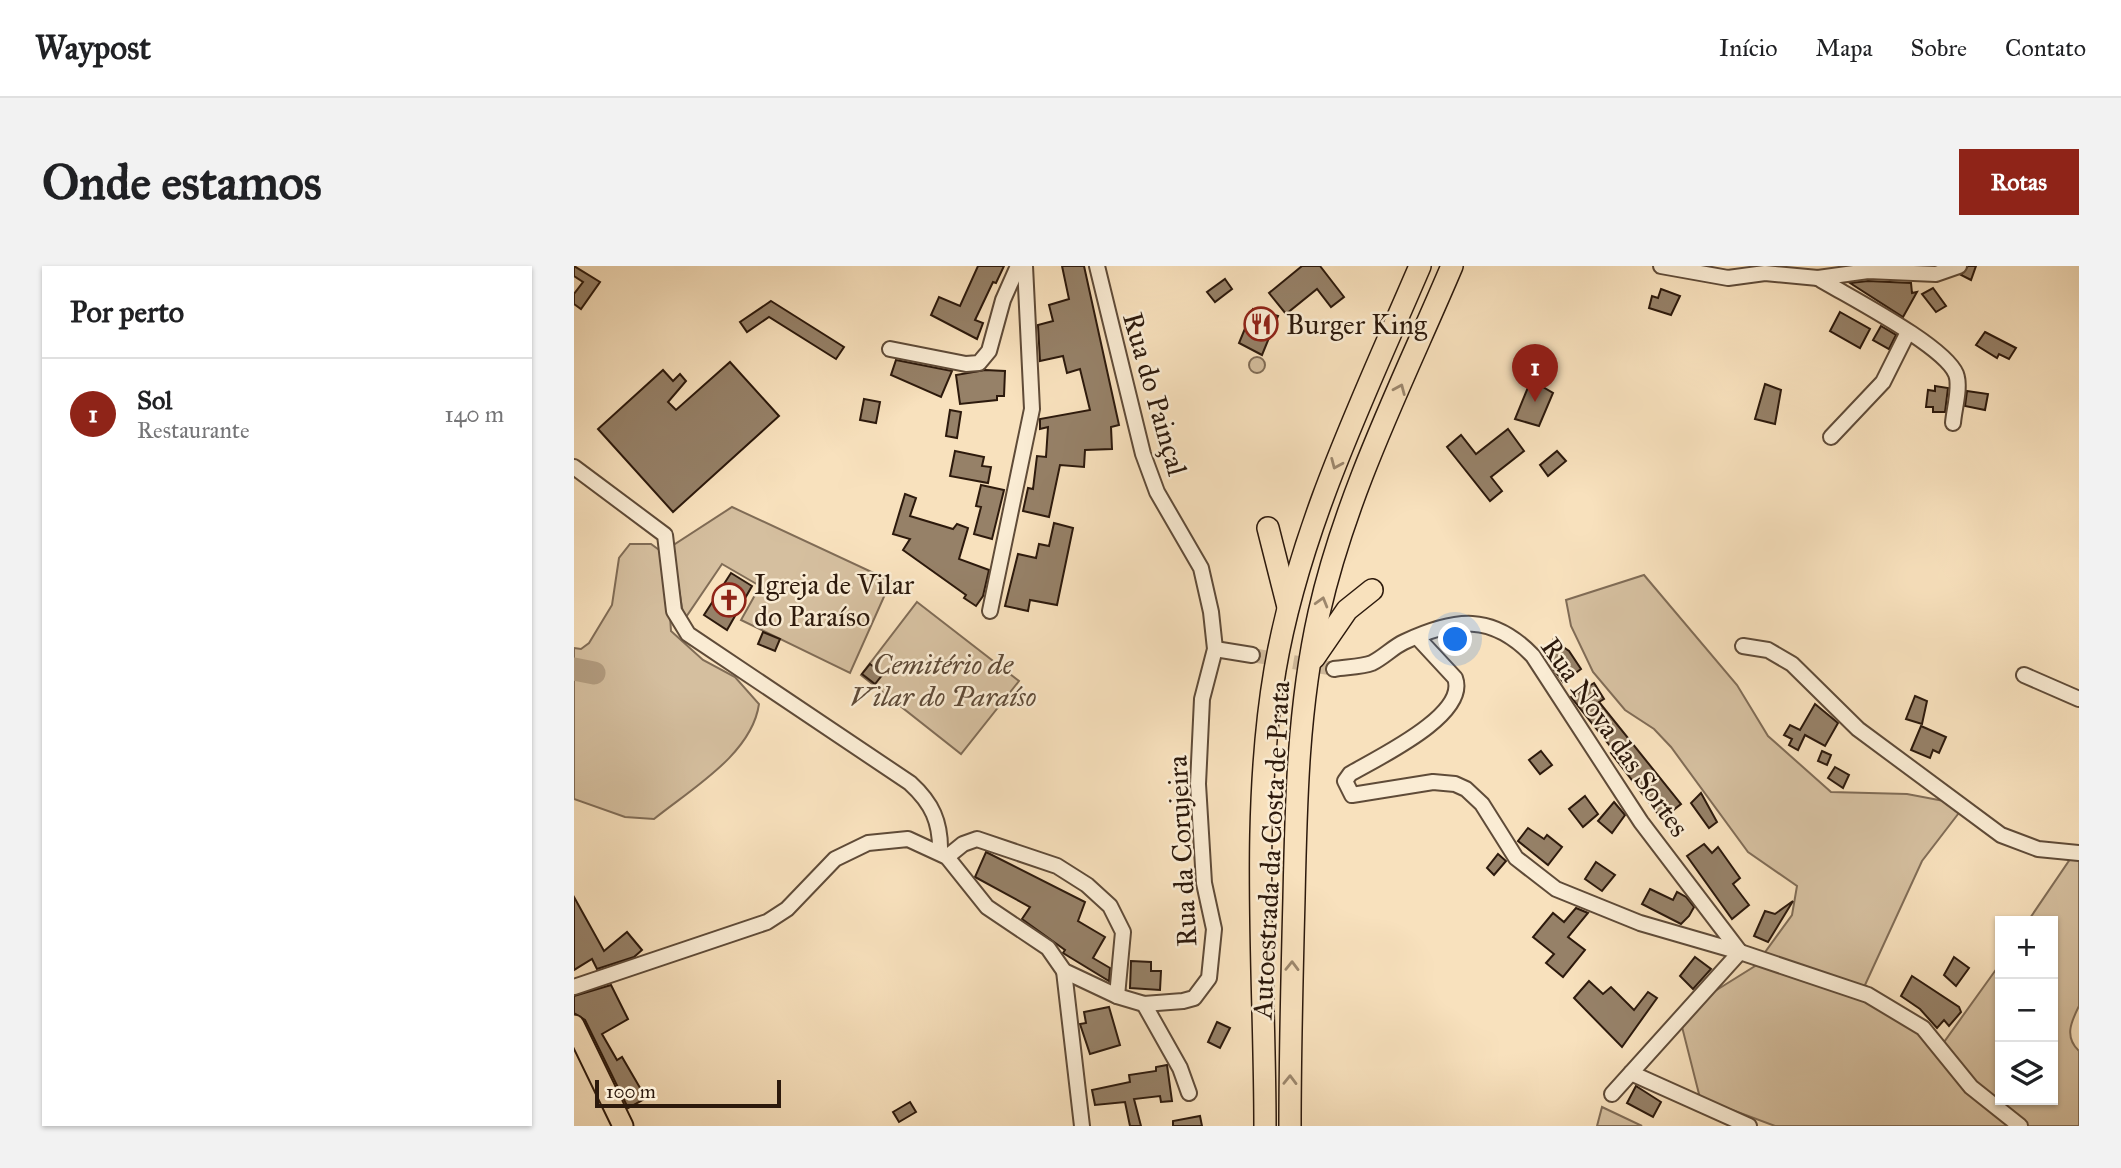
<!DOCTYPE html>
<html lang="pt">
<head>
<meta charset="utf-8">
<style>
	body { margin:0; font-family:"IM FELL Great Primer",serif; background:#f2f2f2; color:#202124 }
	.controls { position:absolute; right:21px; bottom:21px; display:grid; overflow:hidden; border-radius:0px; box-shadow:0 2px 5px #0004 }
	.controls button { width:63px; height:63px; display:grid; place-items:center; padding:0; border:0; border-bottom:2px solid #e0e0e0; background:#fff; color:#202124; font:35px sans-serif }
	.scale { position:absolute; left:21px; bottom:18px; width:186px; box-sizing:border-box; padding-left:7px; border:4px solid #2c190c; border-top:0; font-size:19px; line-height:24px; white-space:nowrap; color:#2c190c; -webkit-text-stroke:5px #faecd4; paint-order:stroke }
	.you { position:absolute; left:882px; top:374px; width:24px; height:24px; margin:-18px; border:5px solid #fff; border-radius:50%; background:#1a73e8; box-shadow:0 0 0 10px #1a73e833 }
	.badge { display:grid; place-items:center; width:46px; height:46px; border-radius:50%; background:#8f2418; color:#fff; font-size:23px; font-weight:700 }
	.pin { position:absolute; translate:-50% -58px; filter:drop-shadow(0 2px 4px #0008) }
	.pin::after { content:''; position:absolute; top:37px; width:24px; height:21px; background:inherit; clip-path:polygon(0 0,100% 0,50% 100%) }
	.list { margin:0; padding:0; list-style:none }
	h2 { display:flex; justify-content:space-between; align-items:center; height:91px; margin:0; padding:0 28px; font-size:30px }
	h2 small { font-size:23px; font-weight:400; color:#757577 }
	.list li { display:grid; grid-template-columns:46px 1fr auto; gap:21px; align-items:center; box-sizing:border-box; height:112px; padding:0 28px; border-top:2px solid #e0e0e0 }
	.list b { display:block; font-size:26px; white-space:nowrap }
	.list p { margin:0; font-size:23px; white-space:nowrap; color:#757577 }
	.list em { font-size:23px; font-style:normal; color:#757577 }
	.icon { flex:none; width:38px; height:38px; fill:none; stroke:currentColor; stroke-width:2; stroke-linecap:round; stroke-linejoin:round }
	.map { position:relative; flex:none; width:1505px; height:860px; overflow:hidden; border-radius:0px }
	header { display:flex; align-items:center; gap:42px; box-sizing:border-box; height:98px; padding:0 35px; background:#fff; border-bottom:2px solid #e0e0e0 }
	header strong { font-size:33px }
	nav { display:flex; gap:38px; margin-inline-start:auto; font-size:24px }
	.intro { display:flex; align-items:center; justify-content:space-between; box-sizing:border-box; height:168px; padding:0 42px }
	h1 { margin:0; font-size:49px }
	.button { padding:18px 32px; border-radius:0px; background:#8f2418; color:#fff; font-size:24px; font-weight:700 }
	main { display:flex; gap:42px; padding:0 42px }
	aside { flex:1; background:#fff; border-radius:0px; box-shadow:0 2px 5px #0004 }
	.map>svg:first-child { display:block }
	.green { fill:#d5bf9f; stroke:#806c56; stroke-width:2 }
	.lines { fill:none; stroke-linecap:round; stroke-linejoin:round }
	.river { stroke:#b39d81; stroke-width:23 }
	.building { fill:#968168; stroke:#2c190c; stroke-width:2 }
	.minor-tunnel { stroke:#cfb99a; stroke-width:14; stroke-dasharray:14 7; stroke-linecap:butt }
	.minor-casing { stroke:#5f4b38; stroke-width:18 }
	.major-casing { stroke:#2c190c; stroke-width:23 }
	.highway-casing { stroke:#2c190c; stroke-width:24 }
	.minor { stroke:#faecd4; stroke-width:14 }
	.major { stroke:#f8e1bd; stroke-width:19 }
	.highway { stroke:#f8e1bd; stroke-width:21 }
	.oneway { stroke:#9c876d }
	.labels { text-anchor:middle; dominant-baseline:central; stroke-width:5; stroke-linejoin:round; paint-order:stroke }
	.poi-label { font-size:28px; fill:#2c190c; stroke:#faecd4; text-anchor:start }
	.street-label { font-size:28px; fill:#2c190c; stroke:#faecd4 }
	.park-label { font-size:28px; font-style:italic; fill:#5f4b38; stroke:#faecd4 }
</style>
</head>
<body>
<header>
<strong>Waypost</strong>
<nav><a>Início</a><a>Mapa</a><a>Sobre</a><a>Contato</a></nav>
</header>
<div class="intro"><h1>Onde estamos</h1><a class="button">Rotas</a></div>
<main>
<aside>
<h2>Por perto<small></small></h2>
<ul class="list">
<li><span class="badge">1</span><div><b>Sol</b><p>Restaurante</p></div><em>140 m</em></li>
</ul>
</aside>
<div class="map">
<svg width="1505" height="860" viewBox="0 0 1505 860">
	<rect width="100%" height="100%" fill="#f8e1bd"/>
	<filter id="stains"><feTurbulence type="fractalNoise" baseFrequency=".00286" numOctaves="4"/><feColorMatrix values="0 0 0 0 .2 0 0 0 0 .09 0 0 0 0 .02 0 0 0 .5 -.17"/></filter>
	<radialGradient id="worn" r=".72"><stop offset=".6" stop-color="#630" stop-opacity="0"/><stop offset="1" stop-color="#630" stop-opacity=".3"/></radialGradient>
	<!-- green -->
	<g class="green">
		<circle cx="683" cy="99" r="8"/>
		<polygon points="158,241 317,315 276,407 167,354 186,320 148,298 110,354 98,280"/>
		<path d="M56,278H77L92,289L97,365L129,394L161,411L185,438C178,488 117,523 80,553L51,551L0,533V382L7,383L15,377L38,339L45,292Z"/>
		<path d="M1070,309L1163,419L1194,470L1257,526L1333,528L1391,539L1348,595L1291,719L1370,776L1426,698V834H1479V655H1454L1505,580V740C1497,756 1490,771 1505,785V860H1201L1126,832L1106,753L1141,725L1181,700L1218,649L1223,620L1174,586L1097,481L1080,463L1051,444L1019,406L997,360L992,334Z"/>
		<polygon points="343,336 445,415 387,488 287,409"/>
		<polygon points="1028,841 1068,860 1023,860"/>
	</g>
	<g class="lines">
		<!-- river -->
		<polyline class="river" points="0,403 20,407"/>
	</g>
	<!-- building -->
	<g class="building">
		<polygon points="0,0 26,16 7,43 0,38 0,28 9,16 0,10"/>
		<polygon points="404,0 430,0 422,17 419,16 401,54 409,57 403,73 357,49 365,31 386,40"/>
		<polygon points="488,0 510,0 545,159 537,161 538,183 511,184 510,201 486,199 475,251 449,245 454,222 459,223 463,190 472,191 474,161 466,163 466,153 516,144 506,103 493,107 489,90 466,95 464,59 479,55 475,39 495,33"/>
		<polygon points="728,0 746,0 770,31 757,41 743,23 712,48 695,27"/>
		<polygon points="1394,0 1402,0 1397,14 1387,9"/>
		<polygon points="651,13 658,23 641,36 633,26"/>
		<polygon points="1294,15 1337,17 1338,27 1343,26 1329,51 1276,17"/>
		<polygon points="1359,22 1372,40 1362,46 1348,28"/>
		<polygon points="1087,23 1106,30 1097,49 1075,42 1078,30 1084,32"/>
		<polygon points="197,35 270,81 262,93 195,51 173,66 166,56"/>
		<polygon points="679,43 704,50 688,89 665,77"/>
		<polygon points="1266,46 1296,63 1286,82 1256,65"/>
		<polygon points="1307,60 1322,69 1315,83 1299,74"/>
		<polygon points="1411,66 1442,82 1435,93 1425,88 1423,92 1402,79"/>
		<polygon points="322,94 378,105 367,131 317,109"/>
		<polygon points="156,96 205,150 99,246 24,163 89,104 99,115 106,108 112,115 94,136 102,144"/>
		<polygon points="411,104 431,105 430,130 423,130 423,134 386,138 382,109"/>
		<polygon points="957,114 979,127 965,160 941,153"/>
		<polygon points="1191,118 1207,124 1201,158 1181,153"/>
		<polygon points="1361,120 1374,122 1371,146 1359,146 1359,141 1352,141 1354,124 1361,125"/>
		<polygon points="1393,125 1414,128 1411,144 1391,140"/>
		<polygon points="290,133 306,136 302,157 286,154"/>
		<polygon points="376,144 387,146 383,172 372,170"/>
		<polygon points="934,163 950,185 917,211 928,225 916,235 873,181 887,169 902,188"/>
		<polygon points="381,185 410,191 408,200 417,201 414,217 376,210"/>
		<polygon points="983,185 992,195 974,210 966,199"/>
		<polygon points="407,219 430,224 418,273 400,268 407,241 402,240"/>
		<polygon points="331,228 342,232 336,250 379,263 383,258 394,262 385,293 415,304 409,330 402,340 390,332 392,329 329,284 336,273 319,268"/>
		<polygon points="480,257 499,262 483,339 456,334 454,345 431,340 444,288 462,292 465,278 475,280"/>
		<polygon points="157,307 178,320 153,364 130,349"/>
		<polygon points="189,366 206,373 201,385 184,378"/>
		<polygon points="979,374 995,385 1007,403 989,416 978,401 981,397 974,391 977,386 973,384"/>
		<polygon points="296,398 309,408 301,418 288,408"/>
		<polygon points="1020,417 1030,433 1025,436 1107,538 1088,553 1037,487 1040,485 997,431"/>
		<polygon points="1341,430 1353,435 1348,458 1332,453"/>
		<polygon points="1241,438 1264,457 1251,480 1231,469 1224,484 1215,479 1218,473 1210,469 1216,459 1226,464"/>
		<polygon points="1347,460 1372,471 1365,487 1359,484 1356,492 1337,484"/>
		<polygon points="967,485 978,499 966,508 955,494"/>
		<polygon points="1248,485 1257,489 1253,499 1244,495"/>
		<polygon points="1261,501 1275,509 1269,522 1254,512"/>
		<polygon points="1127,527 1143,556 1135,562 1117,537"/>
		<polygon points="1011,530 1024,548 1009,561 995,543"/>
		<polygon points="1040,536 1051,549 1038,567 1024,555"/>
		<polygon points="954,562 970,573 973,569 988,581 974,599 944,575"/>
		<polygon points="1130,578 1138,587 1144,581 1166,612 1159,618 1175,639 1158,653 1113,590"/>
		<polygon points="412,586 511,636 504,655 531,671 519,692 536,702 535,715 489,687 491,684 448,653 456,641 401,611"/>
		<polygon points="924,588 932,595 920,609 913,602"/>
		<polygon points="1022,596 1041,609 1028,625 1011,613"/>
		<polygon points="1076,623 1099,634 1103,626 1112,631 1120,641 1115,650 1107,658 1068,638"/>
		<polygon points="0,631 30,685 53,666 68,684 60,691 23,703 18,693 0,704"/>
		<polygon points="1219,635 1194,676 1180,670 1191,645 1201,648"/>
		<polygon points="1002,642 1014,647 994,671 1011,684 989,711 972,697 980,688 959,671 979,647 990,656"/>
		<polygon points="1121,691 1137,703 1119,723 1106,710"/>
		<polygon points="1380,691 1395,702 1382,720 1370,709"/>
		<polygon points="557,695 577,696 577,705 587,705 586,724 556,722"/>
		<polygon points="1338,710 1385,741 1387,746 1375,760 1370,754 1363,762 1346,743 1327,730"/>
		<polygon points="1015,715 1029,728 1037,721 1060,744 1074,726 1083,732 1048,781 1000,732"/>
		<polygon points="37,719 54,753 28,768 43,794 48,791 72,832 54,842 11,754 0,747 0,730"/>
		<polygon points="535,741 546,779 516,788 506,758 512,757 510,746"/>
		<polygon points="643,756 656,762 646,782 634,776"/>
		<polygon points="593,799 598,835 587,836 586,830 560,833 567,860 556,860 551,836 521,839 518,824 556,816 555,809 582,805 582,801"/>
		<polygon points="1062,820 1087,836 1079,851 1053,837"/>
		<polygon points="336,836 342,846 325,856 319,846"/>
		<polygon points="626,850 628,860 599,860 599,855"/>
	</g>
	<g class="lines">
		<!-- minor-tunnel -->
		<polyline class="minor-tunnel" points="678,389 760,403"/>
		<defs>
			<g id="minor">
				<polyline points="1087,0 1154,12 1191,7 1244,12 1294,5 1362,8 1385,0"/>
				<path d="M1244,12C1273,30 1370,79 1382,108C1387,121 1380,143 1379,157"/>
				<polyline points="316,83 392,98 405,97 415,85 429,34 444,0"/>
				<polyline points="1257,171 1309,116 1334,66"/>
				<path d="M0,201L91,269L100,345L114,368L336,517C358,537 367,556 366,587"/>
				<polyline points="416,345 458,143 451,0"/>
				<path d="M843,371L881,412C895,449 803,492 776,508L771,515L778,529L859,516L881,518L892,523L908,538L942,592L982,623L1066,657L1166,686L1294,729L1349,762L1397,821L1446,860"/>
				<polyline points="1169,380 1194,384 1218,398 1284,463 1427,569 1464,583 1505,587"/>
				<polyline points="641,383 678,389"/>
				<path d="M760,403C772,401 788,401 798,397C810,391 819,381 830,376C881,352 918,347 959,390L1067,556L1166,686"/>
				<polyline points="1450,409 1505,433"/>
				<polyline points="373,591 389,578 403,573 483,600 513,619 536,640 549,666 543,730"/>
				<polyline points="490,705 508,860"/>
				<polyline points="0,721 193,656 213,643 261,593 294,577 334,573 373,591 413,641 474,682 490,705 543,730 570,738 609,735 620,732 635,712 640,663 630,617 624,518 628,433 641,383 637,346 627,302 583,226 569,188 523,0"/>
				<polyline points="570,738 606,802 615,827"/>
				<polyline points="1057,807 1175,860"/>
				<polyline points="1038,828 1166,686"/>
			</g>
			<polyline id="major" points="0,759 49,860"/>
			<g id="highway">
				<polyline points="694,262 714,341"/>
				<polyline points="740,392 773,344 798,324"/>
				<path d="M691,860C691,711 676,551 701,404C725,263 790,131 846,0"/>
				<path d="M716,860C716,784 718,708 720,632C722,536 724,441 745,347C772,227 830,113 878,0"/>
			</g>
		</defs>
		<!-- minor casing -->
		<use href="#minor" class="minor-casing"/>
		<!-- major casing -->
		<use href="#major" class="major-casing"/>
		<!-- highway casing -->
		<use href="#highway" class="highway-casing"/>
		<!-- minor -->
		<use href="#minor" class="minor"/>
		<!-- major -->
		<use href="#major" class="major"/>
		<!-- highway -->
		<use href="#highway" class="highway"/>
	</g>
	<!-- one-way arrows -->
	<defs><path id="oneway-chevron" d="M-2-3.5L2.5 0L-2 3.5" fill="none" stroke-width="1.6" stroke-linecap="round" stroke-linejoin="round" transform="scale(1.75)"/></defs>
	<g class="oneway">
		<use href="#oneway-chevron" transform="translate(826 123) rotate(-67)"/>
		<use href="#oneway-chevron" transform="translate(762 198) rotate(113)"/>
		<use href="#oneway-chevron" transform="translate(748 336) rotate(-74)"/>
		<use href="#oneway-chevron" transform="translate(718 700) rotate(-89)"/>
		<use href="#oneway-chevron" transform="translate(716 814) rotate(-89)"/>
	</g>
	<!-- icons -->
	<defs>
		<symbol id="restaurant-ring" viewBox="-11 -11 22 22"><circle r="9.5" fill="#faecd4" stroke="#8f2418" stroke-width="1.5"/><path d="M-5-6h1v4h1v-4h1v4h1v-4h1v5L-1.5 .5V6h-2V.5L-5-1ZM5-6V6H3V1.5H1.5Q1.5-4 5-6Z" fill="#8f2418"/></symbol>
		<symbol id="church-ring" viewBox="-11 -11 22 22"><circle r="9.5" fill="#faecd4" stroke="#8f2418" stroke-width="1.5"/><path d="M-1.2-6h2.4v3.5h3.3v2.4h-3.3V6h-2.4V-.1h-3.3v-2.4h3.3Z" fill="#8f2418"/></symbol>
	</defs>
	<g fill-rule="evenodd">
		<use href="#restaurant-ring" x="668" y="39" width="38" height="38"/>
		<use href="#church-ring" x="136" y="315" width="38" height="38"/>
	</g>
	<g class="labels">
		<!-- poi labels -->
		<g class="poi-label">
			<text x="712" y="58">Burger King</text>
			<text x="180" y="318">Igreja de Vilar<tspan x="180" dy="32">do Paraíso</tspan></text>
		</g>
		<!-- street labels -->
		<g class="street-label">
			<text transform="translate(581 128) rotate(74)">Rua do Painçal</text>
			<text transform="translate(1041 471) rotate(55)">Rua Nova das Sortes</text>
			<text transform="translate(697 584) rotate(-87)">Autoestrada da Costa de Prata</text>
			<text transform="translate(608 585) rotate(-93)">Rua da Corujeira</text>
		</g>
		<!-- park labels -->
		<g class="park-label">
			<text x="369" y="398">Cemitério de<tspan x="369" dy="32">Vilar do Paraíso</tspan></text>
		</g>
	</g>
	<rect width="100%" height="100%" filter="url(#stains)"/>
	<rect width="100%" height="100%" fill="url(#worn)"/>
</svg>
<div class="controls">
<button>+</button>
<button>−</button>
<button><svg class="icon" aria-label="layers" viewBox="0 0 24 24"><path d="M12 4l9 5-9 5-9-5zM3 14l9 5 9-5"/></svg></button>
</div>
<div class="scale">100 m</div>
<div class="you"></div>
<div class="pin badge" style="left:961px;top:136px">1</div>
</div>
</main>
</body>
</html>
